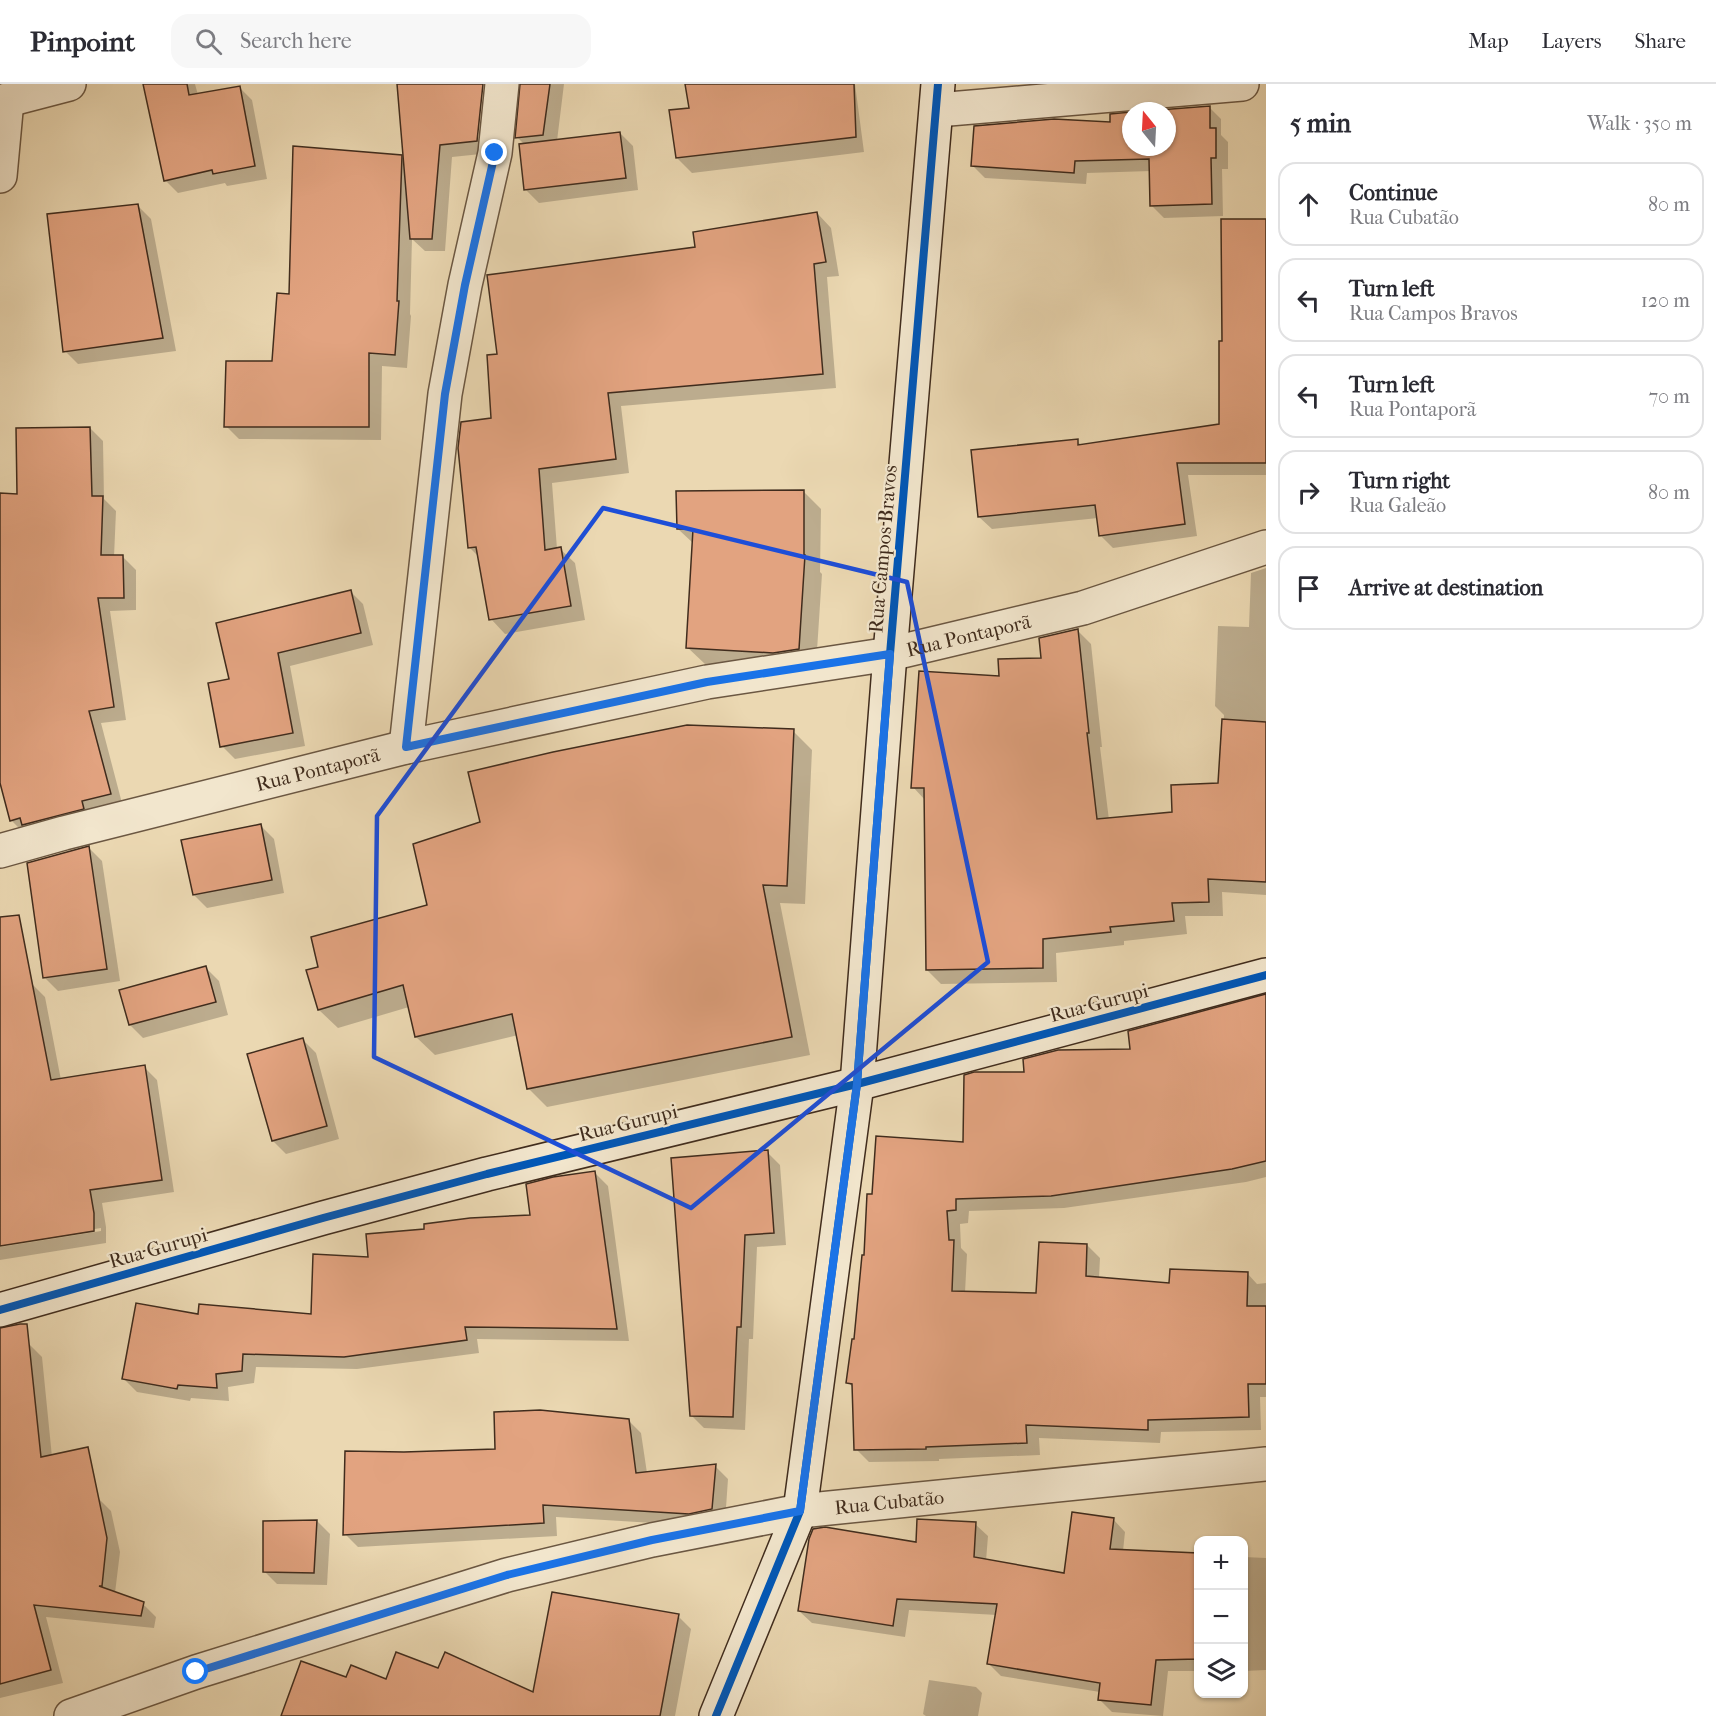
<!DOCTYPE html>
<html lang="en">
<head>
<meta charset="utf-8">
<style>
	body { margin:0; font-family:"IM FELL French Canon",serif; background:#f7f7f7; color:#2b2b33 }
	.controls { position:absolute; right:18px; bottom:18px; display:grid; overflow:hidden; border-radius:12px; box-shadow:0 2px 4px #0004 }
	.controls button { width:54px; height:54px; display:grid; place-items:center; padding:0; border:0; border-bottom:2px solid #e1e1e2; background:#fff; color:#2b2b33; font:30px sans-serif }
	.compass { position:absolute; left:1122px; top:18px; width:54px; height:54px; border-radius:50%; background:#fff; box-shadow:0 2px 4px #0004; rotate:342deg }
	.stop { position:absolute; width:18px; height:18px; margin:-14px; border:4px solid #1a73e8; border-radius:50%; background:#fff }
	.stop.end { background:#1a73e8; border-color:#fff; box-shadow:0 2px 6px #0008 }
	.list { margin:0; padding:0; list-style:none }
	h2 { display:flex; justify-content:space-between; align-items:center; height:78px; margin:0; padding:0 24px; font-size:26px }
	h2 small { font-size:20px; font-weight:400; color:#7c7c81 }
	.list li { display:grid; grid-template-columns:39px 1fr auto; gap:18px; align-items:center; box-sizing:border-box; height:84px; margin:0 12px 12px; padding:0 12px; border:2px solid #e1e1e2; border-radius:18px }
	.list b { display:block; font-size:22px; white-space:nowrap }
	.list p { margin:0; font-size:20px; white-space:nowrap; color:#7c7c81 }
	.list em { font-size:20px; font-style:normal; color:#7c7c81 }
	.icon { flex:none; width:33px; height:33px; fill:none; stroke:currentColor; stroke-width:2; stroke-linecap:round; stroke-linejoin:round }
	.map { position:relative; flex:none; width:1266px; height:1632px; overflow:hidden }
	header { display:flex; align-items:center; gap:36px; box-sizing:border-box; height:84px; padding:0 30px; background:#fff; border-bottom:2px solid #e1e1e2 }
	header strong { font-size:28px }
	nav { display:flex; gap:33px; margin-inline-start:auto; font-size:21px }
	.search { width:420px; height:54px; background:#f7f7f7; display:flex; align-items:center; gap:15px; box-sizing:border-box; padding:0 21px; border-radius:18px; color:#7c7c81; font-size:22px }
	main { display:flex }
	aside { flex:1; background:#fff }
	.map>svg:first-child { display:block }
	.shadow { fill:#0003 }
	.building { fill:#e2a380; stroke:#402c1d; stroke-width:1.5 }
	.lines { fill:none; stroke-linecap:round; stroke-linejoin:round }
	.street-casing { stroke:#6b5742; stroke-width:36 }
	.secondary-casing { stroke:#402c1d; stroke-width:36 }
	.street { stroke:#f2e6cd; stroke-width:33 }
	.secondary { stroke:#f2e6cd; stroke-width:33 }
	.cycleway-casing { stroke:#f2e6cd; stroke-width:11 }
	.cycleway { stroke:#0057b8; stroke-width:8 }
	.route { stroke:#1a73e8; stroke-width:8 }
	.marked { fill:none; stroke:#1d4ed8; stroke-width:4.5; stroke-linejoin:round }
	.labels { text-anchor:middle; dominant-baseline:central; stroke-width:4.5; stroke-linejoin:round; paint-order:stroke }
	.street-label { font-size:20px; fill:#402c1d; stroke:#f2e6cd }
</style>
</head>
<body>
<header>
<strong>Pinpoint</strong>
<div class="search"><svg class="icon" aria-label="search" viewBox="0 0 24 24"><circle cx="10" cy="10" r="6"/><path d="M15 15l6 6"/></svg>Search here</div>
<nav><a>Map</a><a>Layers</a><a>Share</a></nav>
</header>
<main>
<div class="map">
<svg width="1266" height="1632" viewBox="0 0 1266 1632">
	<rect width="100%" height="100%" fill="#ebd8b2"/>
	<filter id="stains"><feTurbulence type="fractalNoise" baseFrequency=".00333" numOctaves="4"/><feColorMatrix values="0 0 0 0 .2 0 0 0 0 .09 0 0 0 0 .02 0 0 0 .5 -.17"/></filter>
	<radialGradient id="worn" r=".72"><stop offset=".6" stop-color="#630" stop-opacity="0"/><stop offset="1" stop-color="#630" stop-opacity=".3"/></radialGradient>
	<!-- shadow -->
	<g class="shadow">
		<polygon points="144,0 195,0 198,11 239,3 252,16 267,95 227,102 225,99 178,109 165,96"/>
		<polygon points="399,0 469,0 481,70 452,73 445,167 425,167 412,155 410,230 411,232 407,284 382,282 381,356 239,355 226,342 273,279 291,211 401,72 405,76"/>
		<polygon points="522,0 564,0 557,57 620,49 633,62 638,106 539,119 526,106 525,61 517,53"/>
		<polygon points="687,0 855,0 864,68 692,89 677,74 691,25"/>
		<polygon points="1209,23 1221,35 1221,51 1228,58 1228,85 1222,85 1223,132 1164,134 1151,121 1151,87 1087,89 1086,100 985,94 973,82 1111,40 1131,30 1131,63 1167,63 1167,27 1164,27"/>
		<polygon points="138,122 151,135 176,267 78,280 65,267"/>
		<polygon points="817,129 831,144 839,192 827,193 836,304 621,322 629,389 552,399 557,465 560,465 575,479 585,536 505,550 491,535 479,473 469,463 493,335 498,271 697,164"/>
		<polygon points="1266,136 1266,391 1188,391 1197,452 1113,464 1101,452 1098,434 992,445 979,433 1077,357 1082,362 1221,342 1224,259"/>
		<polygon points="90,344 103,357 104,415 116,427 114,473 123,473 136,486 136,526 110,527 126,636 101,639 123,723 24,749 11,736 0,693 0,410 18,411"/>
		<polygon points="804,408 821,425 820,488 822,490 816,582 790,585 705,580 687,563 694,460 678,445"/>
		<polygon points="1266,484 1266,811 1222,808 1223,832 1185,832 1187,850 1124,857 1124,861 1056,869 1057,898 941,900 927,886 925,716 913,703 1000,593 1043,575 1077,546 1091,560 1102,663 1100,663 1109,736 1174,729 1220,700 1224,631 1215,622 1218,542 1249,543 1251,489"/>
		<polygon points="350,507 363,520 373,561 290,582 305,662 235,675 222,662 231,596"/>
		<polygon points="793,647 812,666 805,820 780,819 810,971 547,1023 528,1004 518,951 435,971 416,953 409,923 338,944 319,926 320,884 429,822"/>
		<polygon points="261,742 274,755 284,809 207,824 194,811"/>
		<polygon points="89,764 102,777 120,897 58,907 45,894"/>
		<polygon points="206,884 219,897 228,931 143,954 130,941"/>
		<polygon points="32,900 45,913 61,996 144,983 157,996 174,1108 102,1119 106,1143 106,1159 0,1176 0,1163 101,1147 101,1144 0,1160 0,906"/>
		<polygon points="1266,912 1266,1093 1246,1098 1064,1124 969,1127 968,1139 960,1140 961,1164 967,1170 965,1209 1038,1210 1087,1161 1100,1174 1099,1194 1171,1201 1247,1189 1257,1200 1266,1199 1266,1313 1260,1313 1261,1346 1161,1348 1160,1359 1039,1354 1040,1371 939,1375 939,1377 869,1378 856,1365 854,1305 848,1298 856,1257 874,1112 965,1060 1025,990 1132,966"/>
		<polygon points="303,956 316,969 339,1055 286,1070 273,1057"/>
		<polygon points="767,1068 780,1081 786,1161 757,1163 753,1255 749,1255 745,1346 704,1344 691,1331"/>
		<polygon points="595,1089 608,1102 629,1257 477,1255 479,1269 357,1285 256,1283 254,1299 228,1303 229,1317 191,1314 190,1317 137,1308 124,1295 200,1232 313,1232 370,1174 426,1146 532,1132"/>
		<polygon points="29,1260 42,1273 52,1373 0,1372 0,1263"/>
		<polygon points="628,1336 641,1349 647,1389 715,1382 728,1395 725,1438 702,1442 556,1433 557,1452 358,1463 345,1450 404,1370 497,1367"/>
		<polygon points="98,1414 111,1427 120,1468 115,1509 143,1520 156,1533 154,1544 46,1533 63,1599 0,1614 0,1428"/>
		<polygon points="1113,1435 1125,1448 1123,1467 1198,1471 1198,1587 1168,1587 1163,1632 1112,1628 1099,1615 1100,1608 1001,1592 988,1579 997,1531 909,1526 905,1553 812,1539 799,1527 917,1459 975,1440 988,1452 986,1477 1066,1491"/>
		<polygon points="317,1437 330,1450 327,1501 277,1500 264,1487"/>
		<polygon points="1244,1473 1266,1474 1266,1586 1244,1587"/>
		<polygon points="678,1532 691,1545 675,1632 282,1632 347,1595 387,1597 439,1586 535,1610"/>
		<polygon points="929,1596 976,1603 982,1609 978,1632 926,1632 923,1630"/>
	</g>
	<!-- building -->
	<g class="building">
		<polygon points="143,0 187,0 189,11 240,2 255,82 213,90 212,86 164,97"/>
		<polygon points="397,0 483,0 477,57 440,61 432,155 410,155"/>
		<polygon points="520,0 550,0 543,51 515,54"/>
		<polygon points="685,0 854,0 856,53 676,74 669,26 689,24"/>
		<polygon points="1210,22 1210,44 1216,44 1216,74 1211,74 1212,120 1150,122 1149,75 1075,77 1074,89 971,82 974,42 1054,35 1110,38 1110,30 1131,28 1131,63 1167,63 1167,27 1146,27"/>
		<polygon points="620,48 626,94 524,106 519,60"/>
		<polygon points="293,62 402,71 397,217 399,217 395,271 369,269 369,343 224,343 226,277 272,277 277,209 289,210"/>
		<polygon points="138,120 163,254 63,268 47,130"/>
		<polygon points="817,128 826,178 814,180 823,290 608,309 616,375 539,385 545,466 561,463 571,522 489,536 476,463 468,464 458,364 461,338 491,334 487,271 497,270 487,191 695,163 693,148"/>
		<polygon points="1221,135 1266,135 1266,379 1177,379 1185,440 1099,452 1095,421 978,433 971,366 1078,355 1078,361 1219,340 1219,257 1222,257"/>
		<polygon points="90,343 92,412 103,412 101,471 123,471 124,514 98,514 114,623 89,627 111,710 82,717 84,725 22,741 20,734 10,737 0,699 0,409 17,410 16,344"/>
		<polygon points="804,406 804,471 805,471 799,565 773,569 686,564 693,445 677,445 676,407"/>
		<polygon points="351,506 361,549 278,569 293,649 220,663 208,599 229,595 216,539"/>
		<polygon points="1078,545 1089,649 1087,649 1097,735 1172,728 1171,701 1218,699 1222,635 1266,638 1266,798 1208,795 1209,818 1172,819 1174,837 1110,843 1111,848 1043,855 1043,884 926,886 924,704 911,704 919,587 999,592 998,575 1041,574 1039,554"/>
		<polygon points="687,641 794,645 787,802 763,801 792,953 527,1005 512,930 415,953 403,901 318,926 306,886 318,883 311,853 427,821 413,760 480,738 468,688 553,668"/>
		<polygon points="261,740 272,796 193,811 181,756"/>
		<polygon points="89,762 107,885 43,894 27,779"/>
		<polygon points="19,831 51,996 145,981 162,1096 90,1106 94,1129 94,1147 0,1162 0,833"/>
		<polygon points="206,882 216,918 129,941 119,906"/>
		<polygon points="1266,910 1266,1077 1232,1085 1051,1112 956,1115 956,1126 947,1127 949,1156 954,1156 952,1207 1036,1209 1039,1158 1087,1160 1086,1192 1169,1199 1170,1185 1248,1188 1247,1222 1266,1222 1266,1300 1248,1300 1249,1333 1148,1336 1148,1346 1026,1341 1027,1359 926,1363 926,1365 854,1366 852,1300 846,1299 852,1255 854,1255 862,1171 864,1171 867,1110 872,1110 876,1052 963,1058 964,991 974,988 1024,988 1023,975 1058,966 1130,965 1128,947"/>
		<polygon points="303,954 327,1042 272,1057 247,970"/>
		<polygon points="768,1066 774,1149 745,1151 741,1243 737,1243 733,1333 690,1332 671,1074"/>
		<polygon points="595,1087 617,1245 465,1243 467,1256 344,1273 243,1270 242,1287 216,1290 217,1304 178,1301 177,1305 122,1295 136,1219 198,1230 199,1220 311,1230 313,1170 368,1173 366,1150 424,1145 424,1140 470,1134 530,1131 526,1100 553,1093"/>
		<polygon points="20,1240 27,1240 41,1373 88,1363 107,1454 102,1502 99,1502 144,1518 141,1532 34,1521 51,1586 0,1600 0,1244"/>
		<polygon points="540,1326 629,1335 636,1389 716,1380 712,1425 689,1430 543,1421 544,1439 343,1451 345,1367 404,1368 495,1365 494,1328"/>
		<polygon points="1072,1428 1114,1434 1110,1465 1198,1469 1198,1575 1156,1576 1151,1621 1098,1616 1100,1599 987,1580 997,1520 897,1515 893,1542 798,1527 809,1455 813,1445 825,1443 916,1458 917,1435 976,1438 974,1473 1064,1489"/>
		<polygon points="317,1436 314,1489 263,1488 263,1437"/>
		<polygon points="552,1508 679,1530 660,1632 281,1632 301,1577 346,1593 351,1581 386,1595 396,1568 438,1584 445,1568 533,1608"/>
	</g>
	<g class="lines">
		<defs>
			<g id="street">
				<polyline points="0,18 69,0"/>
				<polyline points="937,26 1242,0"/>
				<polyline points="0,92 7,16"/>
				<polyline points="406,663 445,310 465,201 495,69 502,0"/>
				<path id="s1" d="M0,767L64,749L406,663L707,598L890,570L1083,524L1266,463"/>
				<path id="s2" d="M71,1632L196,1588L507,1491L652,1456L800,1427L1266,1380"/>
			</g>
			<g id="secondary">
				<polyline points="0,1226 323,1134 487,1090 857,1000 1266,891"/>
				<polyline points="716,1632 800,1427 857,1000 890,570 938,0"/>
			</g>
		</defs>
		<!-- street casing -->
		<use href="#street" class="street-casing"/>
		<!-- secondary casing -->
		<use href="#secondary" class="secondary-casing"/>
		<!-- street -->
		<use href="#street" class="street"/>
		<!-- secondary -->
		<use href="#secondary" class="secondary"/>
		<defs>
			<g id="cycleway">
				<polyline points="0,1226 323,1134 487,1090 857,1000 1266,891"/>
				<polyline points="716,1632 800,1427 857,1000 890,570 938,0"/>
			</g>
		</defs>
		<!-- cycleway casing -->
		<use href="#cycleway" class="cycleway-casing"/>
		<!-- cycleway -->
		<use href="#cycleway" class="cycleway"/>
	</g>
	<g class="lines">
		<!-- route -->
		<polyline class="route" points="196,1588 507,1491 652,1456 800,1427 857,1000 890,570 707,598 406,663 445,310 465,201 495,69"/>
	</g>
	<!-- marked area -->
	<path class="marked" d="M603,424L907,498L988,878L691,1124L374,973L377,732Z"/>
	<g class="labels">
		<!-- street labels -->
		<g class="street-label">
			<text transform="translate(883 465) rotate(-85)">Rua Campos Bravos</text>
			<text stroke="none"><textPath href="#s1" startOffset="993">Rua Pontaporã</textPath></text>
			<text stroke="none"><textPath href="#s1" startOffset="328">Rua Pontaporã</textPath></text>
			<text transform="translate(1099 919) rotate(-15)">Rua Gurupi</text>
			<text transform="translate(628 1039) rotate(-14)">Rua Gurupi</text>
			<text transform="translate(158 1164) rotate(-16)">Rua Gurupi</text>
			<text stroke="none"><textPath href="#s2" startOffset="848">Rua Cubatão</textPath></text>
		</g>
	</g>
	<rect width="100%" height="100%" filter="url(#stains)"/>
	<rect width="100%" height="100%" fill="url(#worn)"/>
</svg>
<div class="controls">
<button>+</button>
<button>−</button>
<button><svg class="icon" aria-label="layers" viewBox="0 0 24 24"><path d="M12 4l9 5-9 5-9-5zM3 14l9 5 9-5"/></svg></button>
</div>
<svg class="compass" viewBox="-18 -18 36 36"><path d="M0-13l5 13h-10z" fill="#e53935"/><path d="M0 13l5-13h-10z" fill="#7c7c81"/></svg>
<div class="stop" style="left:196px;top:1588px"></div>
<div class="stop end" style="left:495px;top:69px"></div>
</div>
<aside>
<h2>5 min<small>Walk · 350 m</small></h2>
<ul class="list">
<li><svg class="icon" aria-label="ahead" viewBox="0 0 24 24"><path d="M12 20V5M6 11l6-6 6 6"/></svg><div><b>Continue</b><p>Rua Cubatão</p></div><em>80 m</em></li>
<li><svg class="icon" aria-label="left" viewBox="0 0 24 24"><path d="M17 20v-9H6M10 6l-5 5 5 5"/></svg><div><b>Turn left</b><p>Rua Campos Bravos</p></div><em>120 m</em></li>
<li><svg class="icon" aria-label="left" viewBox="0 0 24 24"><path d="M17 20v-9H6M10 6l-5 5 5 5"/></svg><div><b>Turn left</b><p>Rua Pontaporã</p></div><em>70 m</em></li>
<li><svg class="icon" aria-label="right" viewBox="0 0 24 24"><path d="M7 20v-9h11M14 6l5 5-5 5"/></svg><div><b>Turn right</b><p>Rua Galeão</p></div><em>80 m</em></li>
<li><svg class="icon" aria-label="arrive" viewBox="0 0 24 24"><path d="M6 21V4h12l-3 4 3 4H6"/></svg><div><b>Arrive at destination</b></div></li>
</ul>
</aside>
</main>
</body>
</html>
